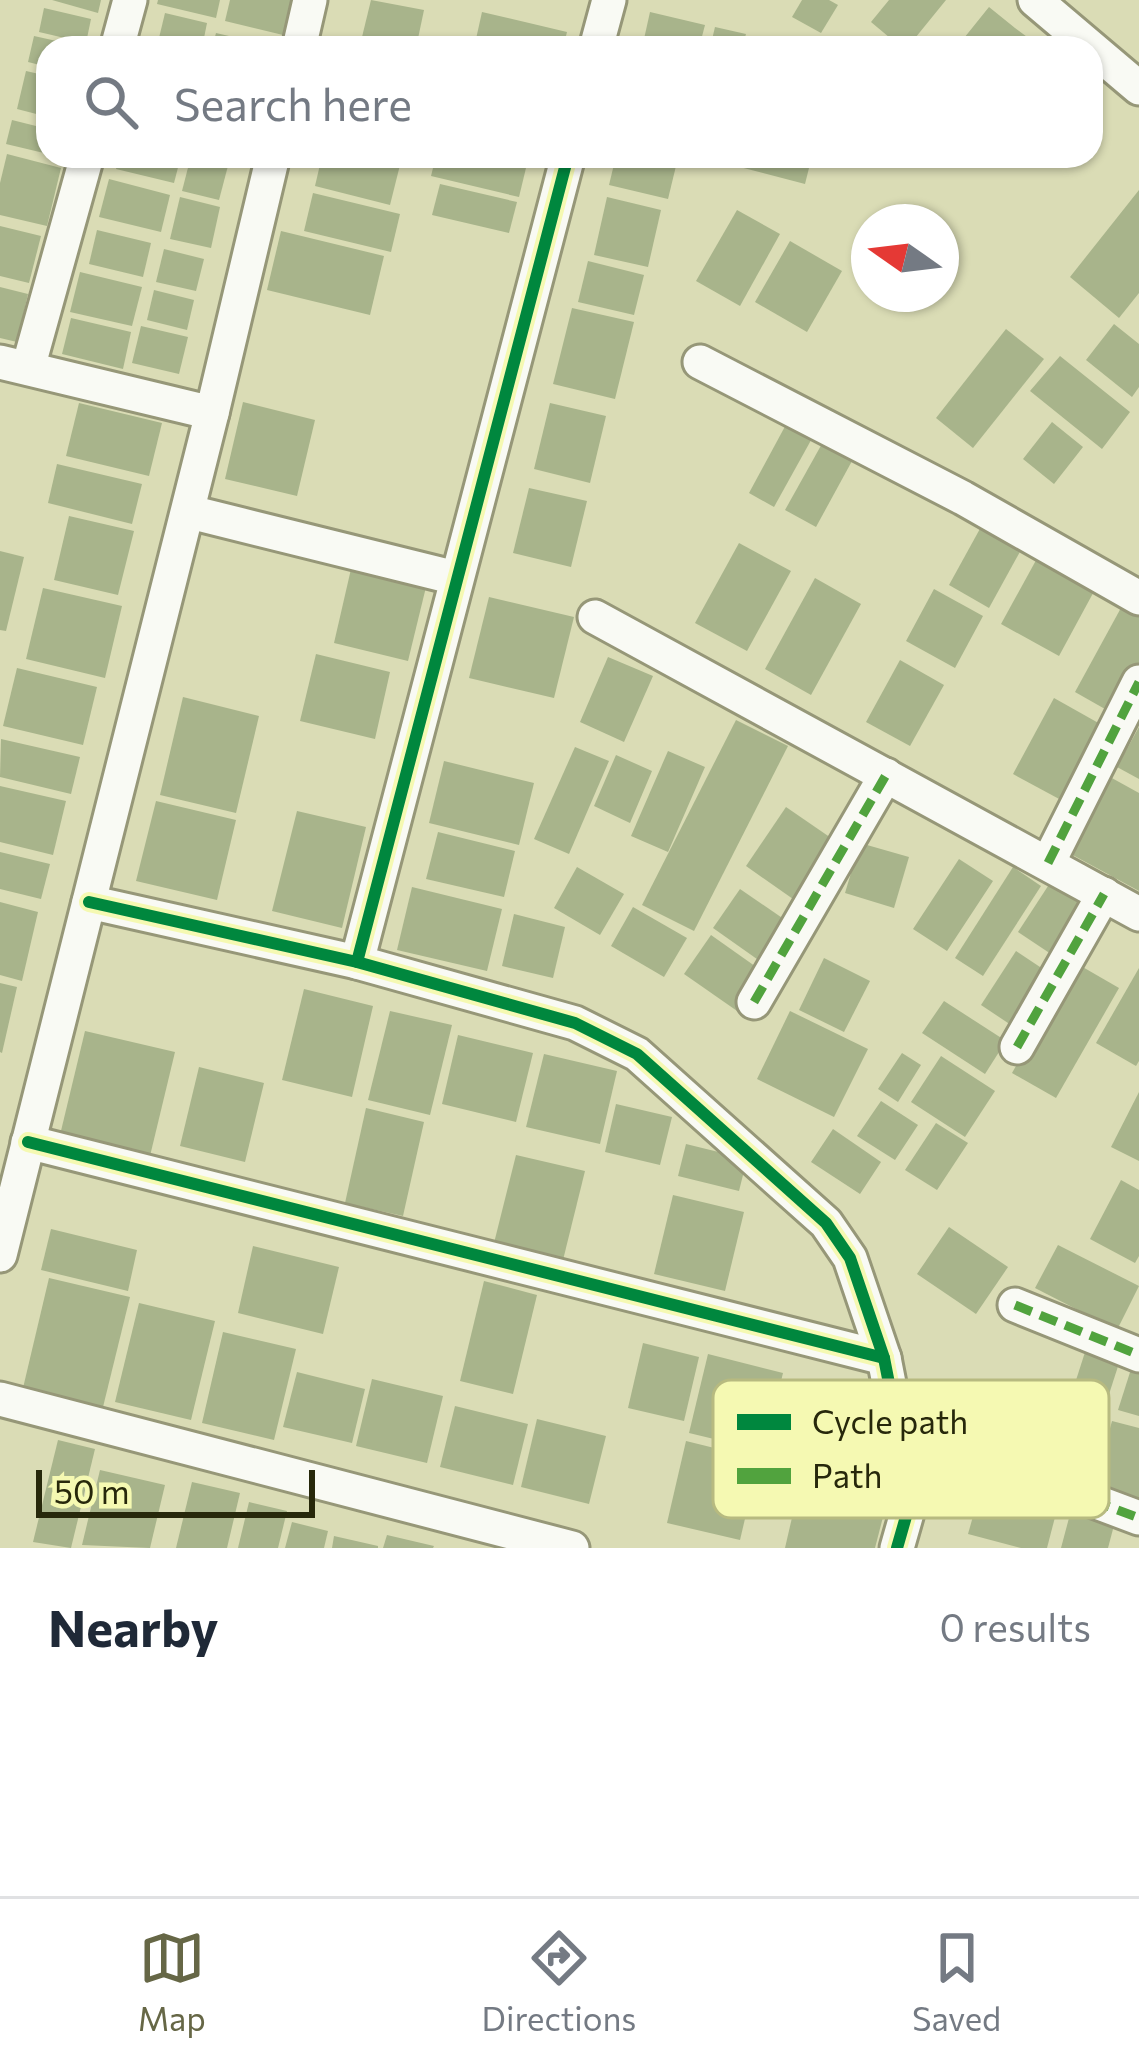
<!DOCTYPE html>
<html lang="en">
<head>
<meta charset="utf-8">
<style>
	body { margin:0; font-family:Commissioner,sans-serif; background:#f2f2f3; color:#1f2937 }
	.compass { position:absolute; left:851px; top:204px; width:108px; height:108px; border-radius:50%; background:#fff; box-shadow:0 3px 9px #0004; rotate:284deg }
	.scale { position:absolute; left:36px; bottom:30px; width:279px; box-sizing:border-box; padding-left:12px; border:6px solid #27280b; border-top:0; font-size:33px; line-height:42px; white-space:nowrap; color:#27280b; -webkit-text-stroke:9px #f5f9b2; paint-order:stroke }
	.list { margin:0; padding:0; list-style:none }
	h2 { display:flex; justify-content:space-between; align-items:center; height:156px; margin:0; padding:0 48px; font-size:51px }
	h2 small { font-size:39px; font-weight:400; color:#747a83 }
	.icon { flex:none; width:66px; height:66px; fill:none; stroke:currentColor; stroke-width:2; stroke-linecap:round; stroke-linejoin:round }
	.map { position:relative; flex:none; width:1139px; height:1548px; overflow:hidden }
	.search { position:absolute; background:#fff; box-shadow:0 3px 9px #0004; left:36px; right:36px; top:36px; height:132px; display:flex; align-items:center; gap:30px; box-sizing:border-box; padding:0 42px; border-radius:36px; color:#747a83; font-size:45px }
	.sheet { height:348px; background:#fff }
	nav { display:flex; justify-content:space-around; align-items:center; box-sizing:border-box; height:168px; border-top:3px solid #e0e1e3; background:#fff; font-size:33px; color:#747a83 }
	nav a { display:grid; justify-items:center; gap:6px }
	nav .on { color:#666746 }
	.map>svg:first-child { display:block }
	.building { fill:#a8b48b }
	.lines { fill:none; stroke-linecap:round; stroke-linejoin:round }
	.street-casing { stroke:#969778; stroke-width:39 }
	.street { stroke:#f9faf4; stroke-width:33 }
	.quiet { stroke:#51a33e; stroke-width:9; stroke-dasharray:18 9; stroke-linecap:butt }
	.cycleway-casing { stroke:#f5f9b2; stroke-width:20 }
	.cycleway { stroke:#00873e; stroke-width:12 }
	.key { fill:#f5f9b2; stroke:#b7ba80; stroke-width:3 }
	.key-label { font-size:33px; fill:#27280b }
</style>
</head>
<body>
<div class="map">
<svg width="1139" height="1548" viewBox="0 0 1139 1548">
	<rect width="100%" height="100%" fill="#dadcb5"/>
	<!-- building -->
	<g class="building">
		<polygon points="52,0 101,0 98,13"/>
		<polygon points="158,0 220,0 216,18 157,4"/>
		<polygon points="230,0 292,0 283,35 225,21"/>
		<polygon points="371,0 424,10 416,48 362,37"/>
		<polygon points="802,0 829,0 838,5 821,33 792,17"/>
		<polygon points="889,0 946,0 907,48 902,48 871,22"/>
		<polygon points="989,7 1015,28 1042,48 956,48"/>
		<polygon points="44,8 91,19 86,43 39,32"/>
		<polygon points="482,12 567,32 563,48 474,48"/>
		<polygon points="650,12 705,25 699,48 642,48"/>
		<polygon points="165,13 207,23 202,48 158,42"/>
		<polygon points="715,27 746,34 742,48 710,48"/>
		<polygon points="216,33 263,44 262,48 212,48"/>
		<polygon points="34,36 79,46 79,48 48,48 48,67 28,62"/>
		<polygon points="26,71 48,76 48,117 17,109"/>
		<polygon points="12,120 48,129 48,154 6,144"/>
		<polygon points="7,154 61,168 47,226 0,215 0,183"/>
		<polygon points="119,156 181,156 174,183 116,169"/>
		<polygon points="191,156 229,162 219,200 182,191"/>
		<polygon points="322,156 381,156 401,161 390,205 315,186"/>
		<polygon points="436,156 473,156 526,168 519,197 431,176"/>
		<polygon points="616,156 676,166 668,199 609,185"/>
		<polygon points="697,156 812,156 805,184"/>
		<polygon points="109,179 170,195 161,232 99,217"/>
		<polygon points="440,184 517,202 509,233 432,215"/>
		<polygon points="1139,190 1139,293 1119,318 1070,277"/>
		<polygon points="313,193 400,214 391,252 304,231"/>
		<polygon points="180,197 220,207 211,248 170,239"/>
		<polygon points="607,197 661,210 648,267 594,255"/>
		<polygon points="737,210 780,234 740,306 696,281"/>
		<polygon points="0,226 41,236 29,283 0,276"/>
		<polygon points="97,230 151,243 143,277 89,264"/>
		<polygon points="281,231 384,256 370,315 267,290"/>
		<polygon points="790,241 842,271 807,332 755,302"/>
		<polygon points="164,249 204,259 196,291 156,282"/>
		<polygon points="588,261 644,275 634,315 578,302"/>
		<polygon points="80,272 142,287 132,326 70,312"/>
		<polygon points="0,287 28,294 17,342 0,338"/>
		<polygon points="154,290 194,300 187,330 147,320"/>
		<polygon points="572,308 634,322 615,399 553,384"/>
		<polygon points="71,318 131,332 123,369 62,354"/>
		<polygon points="1114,324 1139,344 1139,387 1132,397 1086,360"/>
		<polygon points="141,326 188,337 179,374 132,363"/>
		<polygon points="1006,329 1044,359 973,448 936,418"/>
		<polygon points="1060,356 1130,412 1102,449 1030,391"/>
		<polygon points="243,402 315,420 297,496 225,479"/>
		<polygon points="79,403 162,423 149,476 66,456"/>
		<polygon points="550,403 606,416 590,483 534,469"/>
		<polygon points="789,419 815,433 774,507 749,493"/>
		<polygon points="1052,422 1083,447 1054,484 1023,459"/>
		<polygon points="828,433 858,450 816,527 785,510"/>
		<polygon points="57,464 142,484 132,524 48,503"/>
		<polygon points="529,488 587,501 571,567 513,553"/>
		<polygon points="69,516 134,531 118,595 54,580"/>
		<polygon points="987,516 1027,539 989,608 949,585"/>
		<polygon points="739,543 791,571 747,651 695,623"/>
		<polygon points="0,551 24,557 6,631 0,630"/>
		<polygon points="1040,553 1098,584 1059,656 1001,624"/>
		<polygon points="351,569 426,587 408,661 334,643"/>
		<polygon points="815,578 861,604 811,695 765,669"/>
		<polygon points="43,588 122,606 105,678 26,659"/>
		<polygon points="934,589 983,616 955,668 906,641"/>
		<polygon points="489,597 574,617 554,698 469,678"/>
		<polygon points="1122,606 1139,616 1139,663 1112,713 1075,692"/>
		<polygon points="316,654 390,672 375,739 300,721"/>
		<polygon points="608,657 653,676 624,742 580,722"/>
		<polygon points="900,660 944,685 910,746 866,722"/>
		<polygon points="17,668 97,687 83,745 3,726"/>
		<polygon points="183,697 259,716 236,813 160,795"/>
		<polygon points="1054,698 1102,725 1061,800 1013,774"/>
		<polygon points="736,720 788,746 694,931 642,905"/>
		<polygon points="1139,727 1139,779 1117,767"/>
		<polygon points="1,739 80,757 71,794 0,777"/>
		<polygon points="575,747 609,761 569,854 534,839"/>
		<polygon points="668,751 705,767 668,852 631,836"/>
		<polygon points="616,755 652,771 630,823 594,806"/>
		<polygon points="444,761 534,783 519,845 429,823"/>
		<polygon points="1110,777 1139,793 1139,891 1069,853"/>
		<polygon points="0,786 66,801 53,855 0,842"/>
		<polygon points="156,801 236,820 217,900 136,881"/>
		<polygon points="786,807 834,840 793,899 746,866"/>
		<polygon points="297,811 366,827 342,928 272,911"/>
		<polygon points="438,832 515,851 504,897 426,879"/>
		<polygon points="860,843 909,857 894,908 845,893"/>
		<polygon points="0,852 50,864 41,899 0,889"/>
		<polygon points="959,859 993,881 947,951 913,929"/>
		<polygon points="577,867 624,894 600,935 554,908"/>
		<polygon points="1013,867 1041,886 983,976 955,958"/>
		<polygon points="1050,883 1086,907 1054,956 1018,932"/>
		<polygon points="412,887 502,909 487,971 397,950"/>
		<polygon points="740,889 791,924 764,964 713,928"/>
		<polygon points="0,902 38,912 22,981 0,975"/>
		<polygon points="633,907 687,938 664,977 611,946"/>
		<polygon points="514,914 565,927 553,978 502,966"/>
		<polygon points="711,935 766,974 740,1013 684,974"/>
		<polygon points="1016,951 1049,973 1014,1027 981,1005"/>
		<polygon points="824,958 870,981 844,1032 799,1010"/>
		<polygon points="1074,962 1119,988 1056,1098 1012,1073"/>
		<polygon points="1139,968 1139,1061 1136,1066 1096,1043"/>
		<polygon points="0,983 17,987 2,1053 0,1052"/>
		<polygon points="304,989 373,1006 352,1097 282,1080"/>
		<polygon points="944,1001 1006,1041 985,1074 922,1033"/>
		<polygon points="390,1011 452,1025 430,1115 368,1100"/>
		<polygon points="790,1011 868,1049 834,1117 757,1079"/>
		<polygon points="85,1031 175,1052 150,1156 60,1135"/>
		<polygon points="458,1035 533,1053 516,1122 442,1104"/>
		<polygon points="902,1053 921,1065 898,1102 878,1089"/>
		<polygon points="544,1054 617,1071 600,1144 526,1127"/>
		<polygon points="941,1056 995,1091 965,1137 911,1102"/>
		<polygon points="199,1067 264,1083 245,1162 180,1146"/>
		<polygon points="1139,1092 1139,1161 1111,1147"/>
		<polygon points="881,1101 918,1125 895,1160 857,1136"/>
		<polygon points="616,1104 672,1117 660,1165 605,1152"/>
		<polygon points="366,1108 424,1122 403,1216 345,1203"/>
		<polygon points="936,1123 968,1143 937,1190 905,1170"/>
		<polygon points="833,1129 881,1162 860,1194 811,1162"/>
		<polygon points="686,1144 747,1159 739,1191 678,1176"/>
		<polygon points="516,1155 585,1171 563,1260 494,1243"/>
		<polygon points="1121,1180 1139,1190 1139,1256 1135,1263 1090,1239"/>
		<polygon points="673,1195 744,1212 725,1291 654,1274"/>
		<polygon points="949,1227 1008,1267 976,1314 917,1274"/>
		<polygon points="51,1229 137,1250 128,1291 41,1270"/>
		<polygon points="1058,1245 1139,1286 1117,1330 1035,1288"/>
		<polygon points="253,1246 339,1267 323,1334 238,1313"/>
		<polygon points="49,1278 130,1297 103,1407 23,1388"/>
		<polygon points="484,1281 537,1295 513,1394 460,1381"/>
		<polygon points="139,1303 215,1321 191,1420 115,1402"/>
		<polygon points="223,1332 296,1349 274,1440 202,1423"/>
		<polygon points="643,1343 699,1357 684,1421 628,1408"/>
		<polygon points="1087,1346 1121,1357 1102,1416 1068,1405"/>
		<polygon points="708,1354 783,1373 764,1451 689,1433"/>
		<polygon points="1132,1366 1139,1368 1139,1416 1118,1410"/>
		<polygon points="297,1372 365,1389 352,1443 283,1427"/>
		<polygon points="372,1379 443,1396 427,1463 356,1446"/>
		<polygon points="455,1406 528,1424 513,1485 440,1467"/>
		<polygon points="537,1419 606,1436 589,1504 521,1487"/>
		<polygon points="1112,1421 1139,1428 1139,1499 1094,1488"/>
		<polygon points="58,1440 95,1449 71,1548 33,1542"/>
		<polygon points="686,1441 759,1459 740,1540 667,1523"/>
		<polygon points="100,1470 165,1485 150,1548 82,1545"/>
		<polygon points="985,1474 1061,1494 1047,1548 1021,1548 968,1534"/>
		<polygon points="192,1482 240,1493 227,1548 176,1548"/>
		<polygon points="797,1496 883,1517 875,1548 785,1548"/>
		<polygon points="249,1502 287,1511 278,1548 238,1548"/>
		<polygon points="1073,1503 1117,1514 1108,1548 1061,1548"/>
		<polygon points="292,1522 328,1531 324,1548 285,1548"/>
		<polygon points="387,1535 434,1546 433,1548 383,1548"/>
		<polygon points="334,1536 378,1546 378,1548 332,1548"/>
	</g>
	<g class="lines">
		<defs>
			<g id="street">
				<polyline points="1035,0 1139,88"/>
				<polyline points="117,48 130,0"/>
				<polyline points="299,48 310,0"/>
				<polyline points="596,48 609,0"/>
				<polyline points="0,362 212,413 273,156"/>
				<polyline points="700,362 963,498 1139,598"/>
				<polyline points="28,368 87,156"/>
				<polyline points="190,512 456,578"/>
				<polyline points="595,617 1139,914"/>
				<polyline points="1048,863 1139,682"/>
				<polyline points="89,902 357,962 575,1023 637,1054 826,1223 850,1258 884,1358 907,1475 907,1513 897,1548"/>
				<polyline points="357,962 568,156"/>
				<polyline points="754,1002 886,775"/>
				<polyline points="1017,1047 1104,894"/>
				<polyline points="28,1142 884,1358"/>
				<polyline points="0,1255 212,413"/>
				<polyline points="1015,1305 1139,1355"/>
				<polyline points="0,1399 572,1548"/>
				<polyline points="966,1453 1139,1518"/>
			</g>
		</defs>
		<!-- street casing -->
		<use href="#street" class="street-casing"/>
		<!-- street -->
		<use href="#street" class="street"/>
		<!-- quiet -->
		<g class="quiet">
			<polyline points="1048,863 1139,682"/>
			<polyline points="754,1002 886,775"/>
			<polyline points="1017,1047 1104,894"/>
			<polyline points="1015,1305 1139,1355"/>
			<polyline points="966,1453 1139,1518"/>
		</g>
		<defs>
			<g id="cycleway">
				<polyline points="89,902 357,962 575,1023 637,1054 826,1223 850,1258 884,1358 907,1475 907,1513 897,1548"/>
				<polyline points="357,962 568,156"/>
				<polyline points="28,1142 884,1358"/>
			</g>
		</defs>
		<!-- cycleway casing -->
		<use href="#cycleway" class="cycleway-casing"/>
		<!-- cycleway -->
		<use href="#cycleway" class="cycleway"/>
	</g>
	<!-- legend -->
	<rect x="713" y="1380" width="396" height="138" rx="18" class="key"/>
	<rect x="737" y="1414" width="54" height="16" fill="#00873e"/>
	<rect x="737" y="1468" width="54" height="16" fill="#51a33e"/>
	<g class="key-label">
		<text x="812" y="1434">Cycle path</text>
		<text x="812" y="1488">Path</text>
	</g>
</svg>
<svg class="compass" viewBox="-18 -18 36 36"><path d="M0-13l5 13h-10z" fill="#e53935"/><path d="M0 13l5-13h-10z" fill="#747a83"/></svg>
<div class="scale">50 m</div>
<div class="search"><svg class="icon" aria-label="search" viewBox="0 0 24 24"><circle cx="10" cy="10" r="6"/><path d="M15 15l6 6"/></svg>Search here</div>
</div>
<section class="sheet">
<h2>Nearby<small>0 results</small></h2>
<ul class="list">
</ul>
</section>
<nav>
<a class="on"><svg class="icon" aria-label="map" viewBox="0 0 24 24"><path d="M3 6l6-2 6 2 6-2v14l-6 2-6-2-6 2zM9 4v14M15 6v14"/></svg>Map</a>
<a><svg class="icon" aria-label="directions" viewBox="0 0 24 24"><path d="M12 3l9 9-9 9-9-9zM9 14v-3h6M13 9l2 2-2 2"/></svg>Directions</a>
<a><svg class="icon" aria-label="saved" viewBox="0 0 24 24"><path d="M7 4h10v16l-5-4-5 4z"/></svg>Saved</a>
</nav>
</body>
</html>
